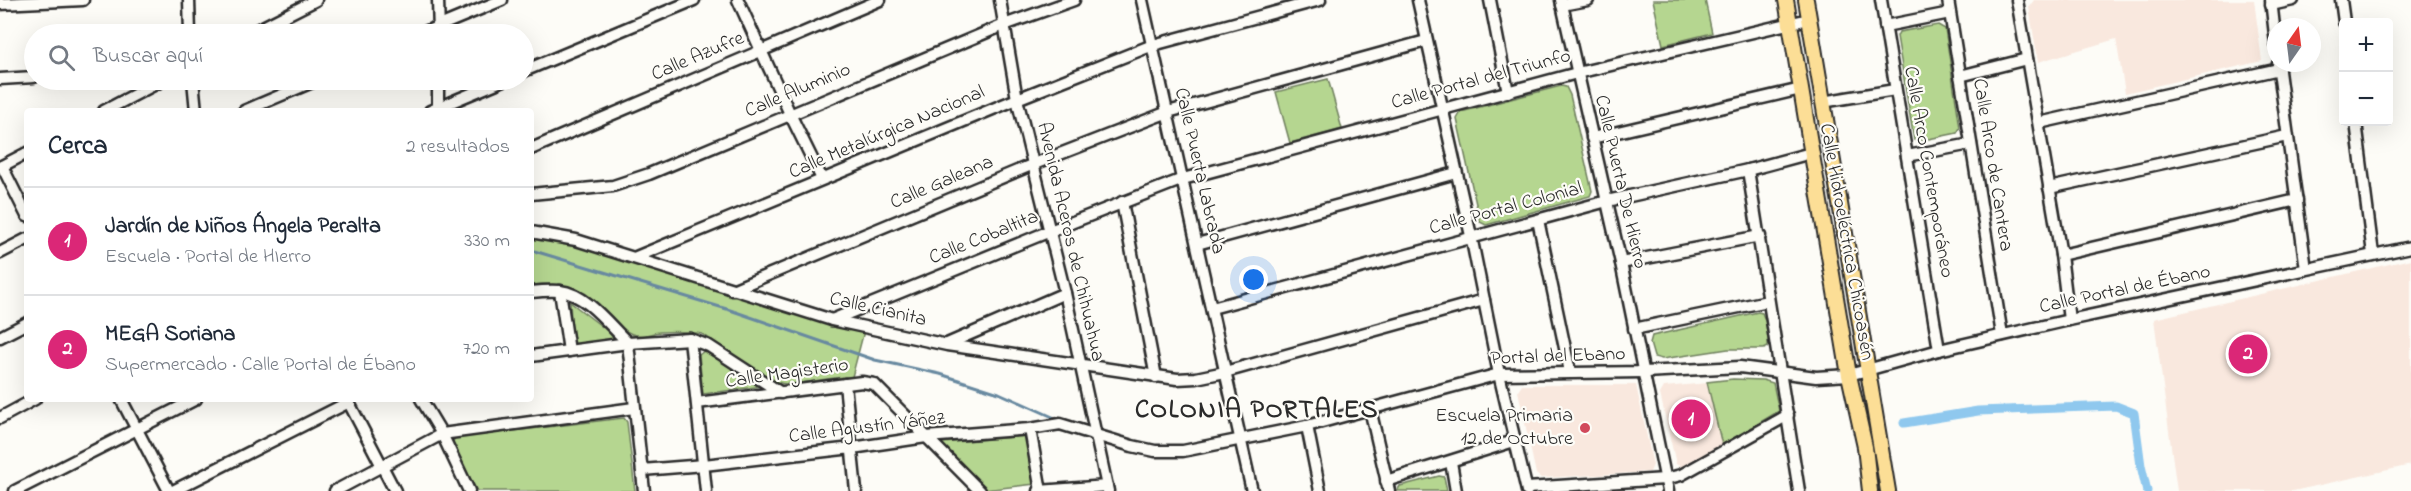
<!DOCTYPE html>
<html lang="es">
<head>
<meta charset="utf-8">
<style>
	body { margin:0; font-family:"Indie Flower",sans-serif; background:#f2f2f3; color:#1f2937 }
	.controls { position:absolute; right:18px; top:18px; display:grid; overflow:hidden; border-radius:6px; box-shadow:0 6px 24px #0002 }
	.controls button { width:54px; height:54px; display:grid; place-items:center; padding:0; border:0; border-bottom:2px solid #e0e1e3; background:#fff; color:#1f2937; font:30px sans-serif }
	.compass { position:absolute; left:2267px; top:18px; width:54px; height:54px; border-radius:50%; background:#fff; box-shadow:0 6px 24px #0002; rotate:14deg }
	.you { position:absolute; left:1254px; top:280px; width:21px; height:21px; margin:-15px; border:4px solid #fff; border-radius:50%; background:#1a73e8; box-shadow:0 0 0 9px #1a73e833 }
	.badge { display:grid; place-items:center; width:39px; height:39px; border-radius:50%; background:#db2777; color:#fff; font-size:20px; font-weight:700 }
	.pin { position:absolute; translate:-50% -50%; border:3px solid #fff; box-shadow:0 2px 6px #0006 }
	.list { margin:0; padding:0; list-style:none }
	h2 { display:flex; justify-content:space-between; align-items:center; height:78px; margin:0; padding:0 24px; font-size:26px }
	h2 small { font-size:20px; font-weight:400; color:#747a83 }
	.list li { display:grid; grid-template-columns:39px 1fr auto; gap:18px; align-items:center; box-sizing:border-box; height:108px; padding:0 24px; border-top:2px solid #e0e1e3 }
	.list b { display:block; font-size:22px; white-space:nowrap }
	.list p { margin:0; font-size:20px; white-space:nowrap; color:#747a83 }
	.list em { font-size:20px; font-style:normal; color:#747a83 }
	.icon { flex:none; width:33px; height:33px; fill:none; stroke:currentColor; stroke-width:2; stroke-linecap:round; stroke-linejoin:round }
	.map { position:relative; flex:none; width:2411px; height:491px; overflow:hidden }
	.search { position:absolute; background:#fff; box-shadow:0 6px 24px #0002; left:24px; top:24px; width:510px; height:66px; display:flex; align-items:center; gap:15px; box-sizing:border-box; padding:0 21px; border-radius:33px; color:#747a83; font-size:22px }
	.panel { position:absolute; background:#fff; box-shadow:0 6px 24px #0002; left:24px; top:108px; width:510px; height:294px; border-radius:6px }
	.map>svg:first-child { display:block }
	.built { fill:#f9e8de }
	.green { fill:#b5d690; stroke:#70805e; stroke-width:1.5 }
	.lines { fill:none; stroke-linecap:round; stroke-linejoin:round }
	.stream { stroke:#6789a0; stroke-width:3 }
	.canal { stroke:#8fc8ee; stroke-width:9 }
	.minor-casing { stroke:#2b2b2b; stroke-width:15 }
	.major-casing { stroke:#2b2b2b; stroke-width:18 }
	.minor { stroke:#fdfcf7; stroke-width:10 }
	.major { stroke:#fcde96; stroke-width:14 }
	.poi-dot { fill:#d1495b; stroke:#fdfcf7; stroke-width:2 }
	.labels { text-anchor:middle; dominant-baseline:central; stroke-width:4.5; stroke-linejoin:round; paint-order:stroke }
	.street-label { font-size:20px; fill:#2b2b2b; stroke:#fdfcf7 }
	.poi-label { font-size:20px; fill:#2b2b2b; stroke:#fdfcf7; text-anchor:end }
	.district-label { font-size:26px; font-weight:bold; letter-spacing:1.5px; fill:#2b2b2b; stroke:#fdfcf7 }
</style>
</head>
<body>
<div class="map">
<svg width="2411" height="491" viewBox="0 0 2411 491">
	<rect width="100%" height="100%" fill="#fdfcf7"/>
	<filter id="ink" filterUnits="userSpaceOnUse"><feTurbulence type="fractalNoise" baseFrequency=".0167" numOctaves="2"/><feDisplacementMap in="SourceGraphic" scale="12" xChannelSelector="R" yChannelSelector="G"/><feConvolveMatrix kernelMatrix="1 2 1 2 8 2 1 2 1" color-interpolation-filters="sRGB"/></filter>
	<g filter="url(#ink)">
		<!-- built -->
		<g class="built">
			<polygon points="2034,0 2254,0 2262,61 2125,93 2116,39 2038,62 2029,7"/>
			<polygon points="2411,259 2411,465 2293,491 2177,491 2154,319"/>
			<polygon points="1708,383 1722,445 1683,468 1676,464 1660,394 1664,387"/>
			<polygon points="1522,385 1636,385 1653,465 1650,472 1541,478 1536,474 1518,391"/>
		</g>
		<!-- green -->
		<g class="green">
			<polygon points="1653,0 1705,0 1712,33 1663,45"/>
			<polygon points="1938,25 1945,29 1960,128 1957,133 1919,141 1914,140 1897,36 1899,32"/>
			<polygon points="1328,79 1342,129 1290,143 1276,92"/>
			<polygon points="1561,86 1566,87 1570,95 1592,191 1590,196 1486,225 1480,222 1457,119 1461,112"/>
			<path d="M531,235L561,238L864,331L852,377C831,376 812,383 791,384C764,386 726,348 702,334C688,331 674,331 660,332C650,333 643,338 632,334C624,331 616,323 610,317C583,292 569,281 531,285Z"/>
			<polygon points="570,302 618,339 575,344 572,340"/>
			<path d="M1758,312L1762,313C1767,323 1769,336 1768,347L1764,349H1728L1662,359L1654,357L1650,343L1652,336Z"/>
			<polygon points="704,351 763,386 703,394 699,355"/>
			<polygon points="1733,379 1763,380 1773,383 1779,411 1722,445 1707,382"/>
			<polygon points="624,418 627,422 635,491 477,491 452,443 455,438"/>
			<polygon points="1029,436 1035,484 984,490 941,446 942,443"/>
			<polygon points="1439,476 1444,477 1447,491 1397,491 1400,486"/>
		</g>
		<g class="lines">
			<!-- stream -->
			<polyline class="stream" points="531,250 730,310 875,360 940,374 999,393 1055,418"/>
			<!-- canal -->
			<polyline class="canal" points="1904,423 1978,411 2116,406 2134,413 2141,466 2147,491"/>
			<defs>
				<g id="minor">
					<polyline points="189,0 190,34"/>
					<polyline points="438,0 439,33"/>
					<polyline points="738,0 790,114 822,179"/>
					<polyline points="1000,0 1017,99 1065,293 1108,491"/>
					<polyline points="1142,0 1252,491"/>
					<polyline points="1418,0 1471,236 1499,374 1527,491"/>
					<polyline points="1490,0 1508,92"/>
					<polyline points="1561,0 1621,263 1668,491"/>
					<polyline points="1881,0 1939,350"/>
					<polyline points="1948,0 2002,335"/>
					<polyline points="2017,0 2061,255 2069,320"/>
					<polyline points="2271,0 2276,44"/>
					<polyline points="2341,0 2344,22"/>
					<polyline points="0,4 83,0"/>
					<polyline points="1562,5 1588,0"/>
					<polyline points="2271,5 2293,0"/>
					<polyline points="1885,26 1950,13"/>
					<polyline points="249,34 316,0"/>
					<polyline points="420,34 502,0"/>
					<polyline points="2278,64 2306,269"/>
					<polyline points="524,71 694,0"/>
					<polyline points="1960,76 2027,59"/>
					<polyline points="0,79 34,77"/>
					<polyline points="193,80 196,111"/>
					<polyline points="1822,102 1895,90"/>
					<polyline points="104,111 163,80"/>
					<polyline points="244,111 317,80"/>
					<polyline points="430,111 504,80"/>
					<polyline points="438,111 438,80"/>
					<polyline points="2356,122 2373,254"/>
					<polyline points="2039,123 2279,69"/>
					<polyline points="1592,138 1801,89"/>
					<polyline points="531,149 880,0"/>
					<polyline points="1907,156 1971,144"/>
					<polyline points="2,166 27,216"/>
					<polyline points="0,167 27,153"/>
					<polyline points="1748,170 1799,491"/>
					<polyline points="2049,188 2287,136"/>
					<polyline points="531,194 613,186 649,174 1004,25 1074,0"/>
					<polyline points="1122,202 1156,377"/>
					<polyline points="1538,220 1570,372"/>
					<polyline points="531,232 576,240 832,320 947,345 1177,379 1196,378 1225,372 1484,300"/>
					<polyline points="1197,244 1456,173"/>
					<polyline points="0,253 27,239"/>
					<polyline points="2061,255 2297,200"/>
					<polyline points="636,257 1017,99 1153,45 1320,0"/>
					<polyline points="1621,263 1760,236"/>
					<polyline points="732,290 1034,164 1168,112 1426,41"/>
					<polyline points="560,291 569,351"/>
					<path d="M531,292C540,291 550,290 560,291C587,294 609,325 628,343L644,491"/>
					<polyline points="1212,308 1607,201 1748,170 1811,153"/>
					<polyline points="832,320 1050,231 1183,179 1577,73 1809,19"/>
					<polyline points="1634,329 1768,301"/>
					<polyline points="0,337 27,323"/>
					<polyline points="690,339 706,491"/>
					<polyline points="947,344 1065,293"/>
					<polyline points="531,356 628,343 690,339 709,346 781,393"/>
					<polyline points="845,384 856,491"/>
					<polyline points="121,399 169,491"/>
					<polyline points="347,399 395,491"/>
					<polyline points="421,399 442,434 469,491"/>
					<polyline points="697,403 862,382 874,384 980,491"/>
					<polyline points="1370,409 1389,491"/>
					<polyline points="0,418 35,399"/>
					<polyline points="1307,426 1320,491"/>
					<polyline points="1030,429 1041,491"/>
					<polyline points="1451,462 1456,491"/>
					<polyline points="642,470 704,465 852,448 926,437 1030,429 1060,424 1132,446 1155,451 1183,451 1307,426 1499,374 1644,372 1740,367 1816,377 1849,375 1939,350 2069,320 2411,247"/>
					<polyline points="1386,481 1514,441"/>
					<polyline points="1527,488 1665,479 1681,475 1788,415"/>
					<polyline points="15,491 196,399"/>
					<polyline points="173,491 349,402"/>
					<polyline points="335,491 442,434 634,408"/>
					<polyline points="1039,491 1107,486"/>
				</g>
				<g id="major">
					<polyline points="1786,0 1849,375 1865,447 1870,491"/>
					<polyline points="1806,0 1888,491"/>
				</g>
			</defs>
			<!-- minor casing -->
			<use href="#minor" class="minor-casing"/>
			<!-- major casing -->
			<use href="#major" class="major-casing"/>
			<!-- minor -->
			<use href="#minor" class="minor"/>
			<!-- major -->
			<use href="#major" class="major"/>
		</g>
	</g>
	<!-- markers -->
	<circle class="poi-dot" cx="1585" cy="428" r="6"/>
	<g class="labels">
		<!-- street labels -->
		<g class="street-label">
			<text transform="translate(698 57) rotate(-23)">Calle Azufre</text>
			<text transform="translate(1481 80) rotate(-15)">Calle Portal del Triunfo</text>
			<text transform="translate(798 91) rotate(-23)">Calle Aluminio</text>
			<text transform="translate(887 133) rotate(-23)">Calle Metalúrgica Nacional</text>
			<text transform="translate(1992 165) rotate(81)">Calle Arco de Cantera</text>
			<text transform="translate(1199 171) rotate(77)">Calle Puerta Labrada</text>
			<text transform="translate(1928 172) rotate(80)">Calle Arco Contemporáneo</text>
			<text transform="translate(1620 182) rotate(77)">Calle Puerta De Hierro</text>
			<text transform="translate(942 183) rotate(-23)">Calle Galeana</text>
			<text transform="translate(1506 209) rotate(-15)">Calle Portal Colonial</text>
			<text transform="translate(984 238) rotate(-22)">Calle Cobaltita</text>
			<text transform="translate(1070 242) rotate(77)">Avenida Aceros de Chihuahua</text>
			<text transform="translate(1846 242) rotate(80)">Calle Hidroeléctrica Chicoasén</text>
			<text transform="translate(2125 290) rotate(-12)">Calle Portal de Ébano</text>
			<text transform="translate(878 310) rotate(13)">Calle Cianita</text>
			<text transform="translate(1558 357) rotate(-2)">Portal del Ebano</text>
			<text transform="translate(787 374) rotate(-8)">Calle Magisterio</text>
			<text transform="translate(867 428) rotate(-7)">Calle Agustín Yáñez</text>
		</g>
		<!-- poi labels -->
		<g class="poi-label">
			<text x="1573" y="416">Escuela Primaria<tspan x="1573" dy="23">12 de Octubre</tspan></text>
		</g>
		<!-- district labels -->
		<g class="district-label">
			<text x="1257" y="411">COLONIA PORTALES</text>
		</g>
	</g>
</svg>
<div class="controls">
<button>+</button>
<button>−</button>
</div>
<svg class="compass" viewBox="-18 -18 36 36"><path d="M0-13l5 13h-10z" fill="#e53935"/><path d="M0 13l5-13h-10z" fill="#747a83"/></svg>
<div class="you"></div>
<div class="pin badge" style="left:1691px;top:419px">1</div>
<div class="pin badge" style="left:2248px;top:354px">2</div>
<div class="search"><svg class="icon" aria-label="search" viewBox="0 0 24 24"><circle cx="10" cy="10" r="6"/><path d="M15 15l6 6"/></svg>Buscar aquí</div>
<section class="panel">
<h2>Cerca<small>2 resultados</small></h2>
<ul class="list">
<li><span class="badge">1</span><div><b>Jardín de Niños Ángela Peralta</b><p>Escuela · Portal de HIerro</p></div><em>330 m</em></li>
<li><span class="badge">2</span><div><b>MEGA Soriana</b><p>Supermercado · Calle Portal de Ébano</p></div><em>720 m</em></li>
</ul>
</section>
</div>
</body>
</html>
